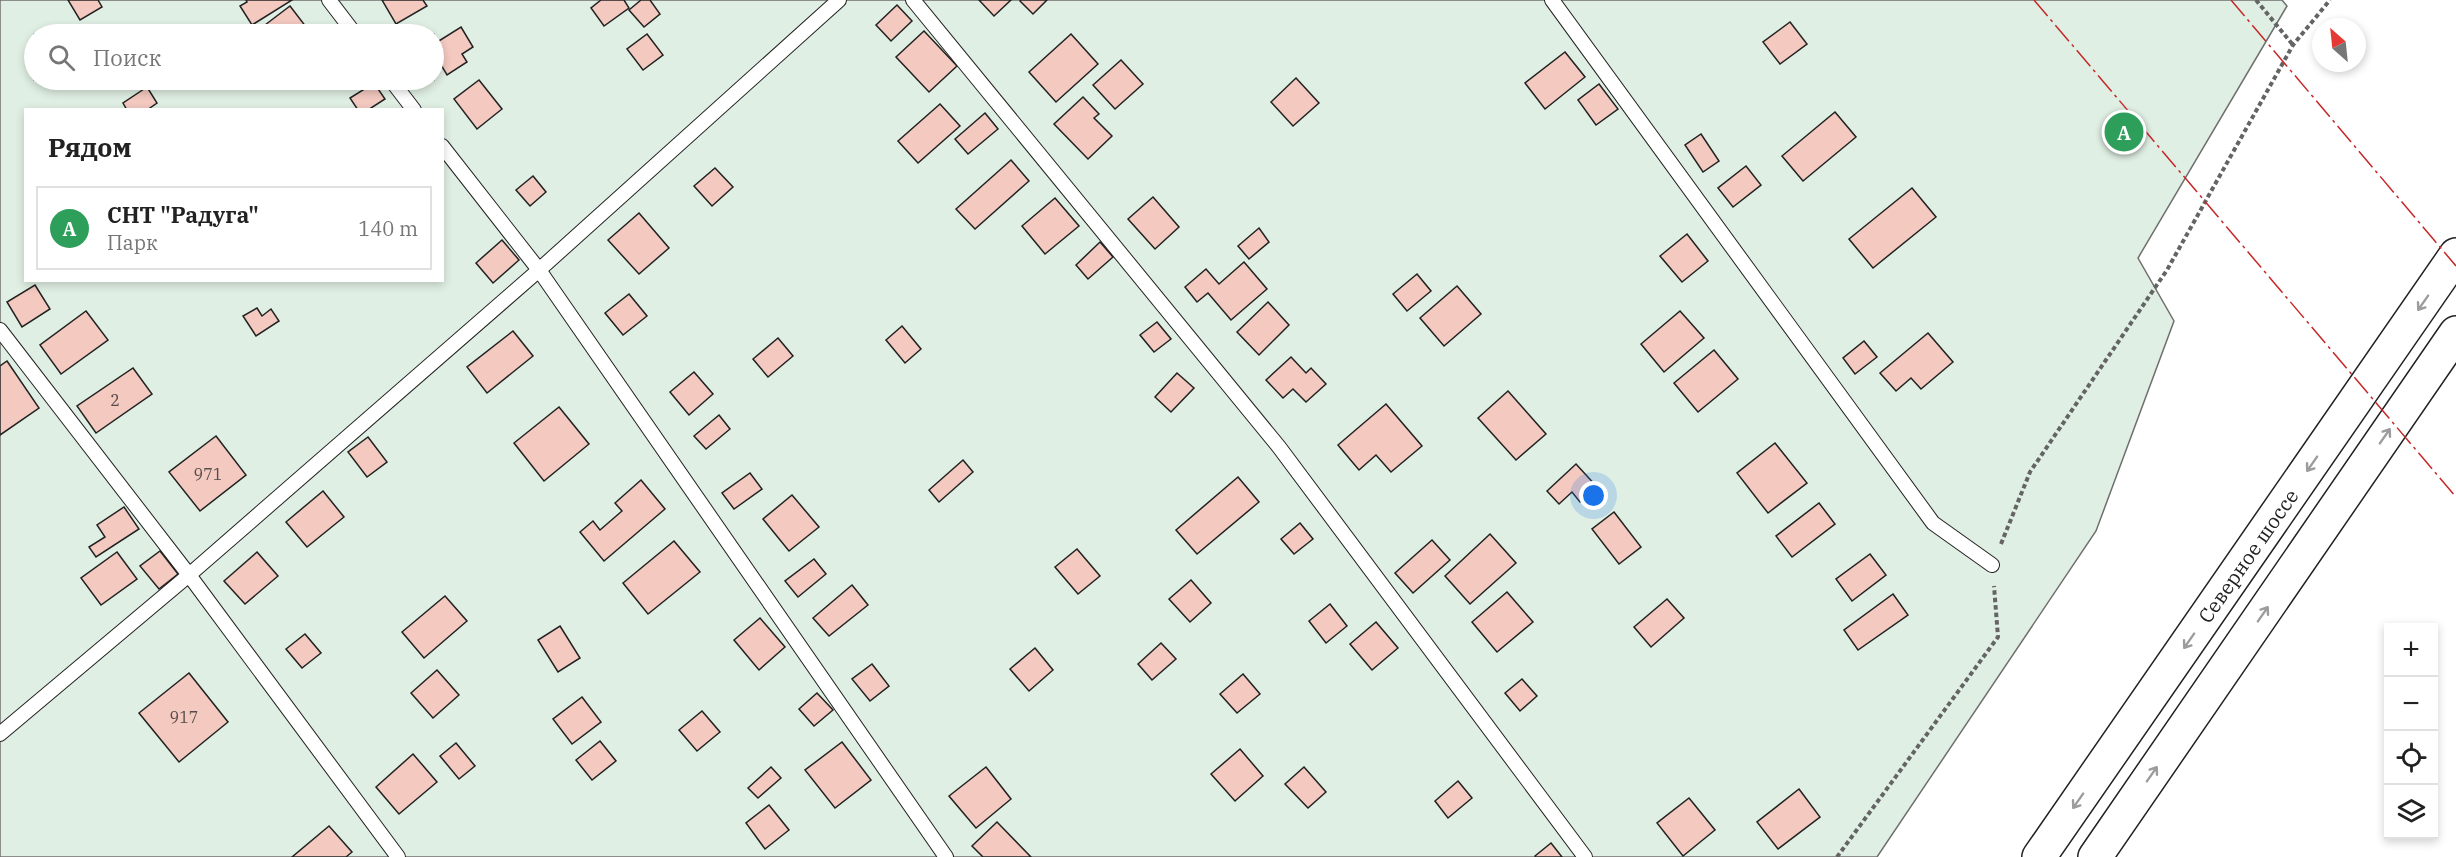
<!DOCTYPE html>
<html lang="ru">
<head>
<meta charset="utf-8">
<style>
	body { margin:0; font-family:"IBM Plex Serif",serif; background:#f2f2f2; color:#222 }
	.controls { position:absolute; right:18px; bottom:18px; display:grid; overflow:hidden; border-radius:0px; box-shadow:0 3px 9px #0003 }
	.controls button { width:54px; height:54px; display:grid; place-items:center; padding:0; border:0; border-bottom:2px solid #e0e0e0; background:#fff; color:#222; font:30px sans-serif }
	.compass { position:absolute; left:2312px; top:18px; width:54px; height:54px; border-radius:50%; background:#fff; box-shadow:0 3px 9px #0003; rotate:333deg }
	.you { position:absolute; left:1594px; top:496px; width:21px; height:21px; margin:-15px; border:4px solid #fff; border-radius:50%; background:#1a73e8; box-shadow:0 0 0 9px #1a73e833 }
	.badge { display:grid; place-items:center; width:39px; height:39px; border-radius:50%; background:#7c3aed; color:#fff; font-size:20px; font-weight:700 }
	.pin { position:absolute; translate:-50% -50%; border:3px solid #fff; box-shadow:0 2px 6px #0006 }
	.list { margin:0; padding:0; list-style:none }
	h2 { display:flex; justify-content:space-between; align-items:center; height:78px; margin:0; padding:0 24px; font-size:26px }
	h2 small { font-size:20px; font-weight:400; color:#767676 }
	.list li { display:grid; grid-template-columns:39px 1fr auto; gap:18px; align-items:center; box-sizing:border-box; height:84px; margin:0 12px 12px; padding:0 12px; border:2px solid #e0e0e0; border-radius:0px }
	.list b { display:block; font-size:22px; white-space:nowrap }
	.list p { margin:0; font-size:20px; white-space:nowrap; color:#767676 }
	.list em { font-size:20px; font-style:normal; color:#767676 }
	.icon { flex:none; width:33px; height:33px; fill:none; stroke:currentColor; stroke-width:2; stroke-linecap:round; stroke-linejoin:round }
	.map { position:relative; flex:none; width:2456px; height:857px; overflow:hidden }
	.search { position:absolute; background:#fff; box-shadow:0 3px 9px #0003; left:24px; top:24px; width:420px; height:66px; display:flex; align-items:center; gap:15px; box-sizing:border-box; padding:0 21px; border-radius:33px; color:#767676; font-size:22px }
	.panel { position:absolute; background:#fff; box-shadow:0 3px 9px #0003; left:24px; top:108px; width:420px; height:174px; border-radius:0px }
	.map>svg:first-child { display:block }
	.green { fill:#e0efe3; stroke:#6f6f6f; stroke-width:1.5; fill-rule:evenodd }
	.building { fill:#f3c9c0; stroke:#222; stroke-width:1.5 }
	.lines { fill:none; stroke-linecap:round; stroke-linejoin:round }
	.service-casing { stroke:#222; stroke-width:16 }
	.primary-casing { stroke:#222; stroke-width:36 }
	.path { stroke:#646464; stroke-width:4; stroke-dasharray:4.5 3; stroke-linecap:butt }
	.service { stroke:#fff; stroke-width:14 }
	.primary { stroke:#fff; stroke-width:33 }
	.power { stroke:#c62828; stroke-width:1.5; stroke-dasharray:21 4.5 3 4.5; stroke-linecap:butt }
	.oneway { stroke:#9c9c9c }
	.labels { text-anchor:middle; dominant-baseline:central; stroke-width:4.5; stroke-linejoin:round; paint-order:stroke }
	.number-label { font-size:16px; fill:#564c4a }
	.street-label { font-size:20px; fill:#222; stroke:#fff }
</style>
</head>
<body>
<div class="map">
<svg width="2456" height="857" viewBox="0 0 2456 857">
	<rect width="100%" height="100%" fill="#fff"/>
	<!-- green -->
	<path class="green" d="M0,0H2282L2287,6L2138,258L2174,321L2096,531L1877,857H0ZM34,34H434V80H34ZM26,110H442V280H26Z"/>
	<!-- building -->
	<g class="building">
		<polygon points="68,0 98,0 102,7 80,20"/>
		<polygon points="246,0 292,0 252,25 240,6 247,2"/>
		<polygon points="382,0 423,0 427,6 396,24"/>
		<polygon points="601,0 624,0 629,8 604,26 591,8"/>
		<polygon points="641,0 650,0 660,14 644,27 629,10"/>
		<polygon points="979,0 1011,0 994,16"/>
		<polygon points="1021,0 1047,0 1033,14 1020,1"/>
		<polygon points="897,5 912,21 891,41 876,25"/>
		<polygon points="290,6 310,32 307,34 266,34 261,28"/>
		<polygon points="1790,22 1807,44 1780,64 1763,42"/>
		<polygon points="461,27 473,47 462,54 467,62 447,75 434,53 434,44"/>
		<polygon points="924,31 957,66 929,92 896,57"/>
		<polygon points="647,34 663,55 643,70 627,49"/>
		<polygon points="1071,34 1098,64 1056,102 1029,72"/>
		<polygon points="1565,52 1585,77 1545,109 1525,83"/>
		<polygon points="1121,60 1143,84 1115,109 1093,85"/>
		<polygon points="1296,78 1319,103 1293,126 1271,102"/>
		<polygon points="479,80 502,109 477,129 454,99"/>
		<polygon points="374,83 385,99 368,110 358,110 350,98"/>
		<polygon points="1599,84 1618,109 1596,125 1578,100"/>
		<polygon points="147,87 157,103 147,110 127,110 123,103"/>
		<polygon points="1083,97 1099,114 1094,118 1112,136 1088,159 1054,124"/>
		<polygon points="940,104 960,126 918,163 898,141"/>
		<polygon points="1835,112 1856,137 1803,181 1782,156"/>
		<polygon points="985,113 998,129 968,154 955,139"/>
		<polygon points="1701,134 1719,161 1703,172 1685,145"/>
		<polygon points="1011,160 1029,181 975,229 956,209"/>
		<polygon points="1746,166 1761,185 1733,207 1718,188"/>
		<polygon points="715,168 733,187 712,206 694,186"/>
		<polygon points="533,176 546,192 530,206 516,190"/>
		<polygon points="1912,188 1936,217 1873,268 1849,239"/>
		<polygon points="1153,197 1179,227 1155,249 1128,219"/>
		<polygon points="1055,198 1079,226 1045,254 1022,226"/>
		<polygon points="639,213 669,248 639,274 608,240"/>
		<polygon points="1259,228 1269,242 1249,259 1238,246"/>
		<polygon points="1687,234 1708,261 1682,282 1660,256"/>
		<polygon points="502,240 519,260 493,283 476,263"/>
		<polygon points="1100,242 1113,257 1088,279 1076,265"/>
		<polygon points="1244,262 1267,289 1231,320 1208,293 1197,302 1185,287 1206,269 1219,284"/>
		<polygon points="1417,274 1431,291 1407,311 1393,294"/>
		<polygon points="35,285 50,309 22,327 7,302"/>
		<polygon points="1457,286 1481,314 1444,346 1420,318"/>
		<polygon points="629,294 647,316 623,335 605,313"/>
		<polygon points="1268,302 1289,325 1259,355 1237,332"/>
		<polygon points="257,308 262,316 271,309 279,321 256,336 243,316"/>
		<polygon points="86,311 108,340 61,374 40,345"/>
		<polygon points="1680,311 1704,338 1664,372 1641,344"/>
		<polygon points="1157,322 1171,339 1154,352 1140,335"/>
		<polygon points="902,326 921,349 905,363 886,340"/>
		<polygon points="513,331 533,356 487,393 467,367"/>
		<polygon points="1928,333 1953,362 1921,389 1911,378 1896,391 1880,373"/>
		<polygon points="778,338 793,356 768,377 753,359"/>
		<polygon points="1864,341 1877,357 1855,374 1843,358"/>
		<polygon points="1714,350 1738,379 1698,412 1674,383"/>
		<polygon points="1291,357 1306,373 1311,368 1326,384 1306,402 1293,389 1283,398 1266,380"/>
		<polygon points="7,361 39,408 0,435 0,366"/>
		<polygon points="133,368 152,394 96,433 77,406"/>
		<polygon points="694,372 713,394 689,415 670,392"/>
		<polygon points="1177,373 1194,388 1171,412 1155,397"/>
		<polygon points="1508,391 1546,434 1516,460 1478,418"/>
		<polygon points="1386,404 1422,446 1391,472 1376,455 1359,470 1338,445"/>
		<polygon points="559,407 589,444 544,481 514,443"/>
		<polygon points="719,415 730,429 706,449 694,436"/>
		<polygon points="216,436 246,475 200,511 169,472"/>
		<polygon points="368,437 387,462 367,477 348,452"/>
		<polygon points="1775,443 1807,483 1768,513 1737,473"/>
		<polygon points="963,460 973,472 939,502 929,490"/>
		<polygon points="1576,464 1597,487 1580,502 1572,492 1559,504 1547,491"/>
		<polygon points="750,473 762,489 734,509 722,493"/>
		<polygon points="1238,477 1259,502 1197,554 1176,530"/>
		<polygon points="641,480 665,509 604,561 580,532 593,521 600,530 622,511 615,503"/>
		<polygon points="323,491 344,517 307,547 286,522"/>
		<polygon points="792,495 819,527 789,551 763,519"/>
		<polygon points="1819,503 1835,524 1792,557 1776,536"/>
		<polygon points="124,507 139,529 96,557 89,547 105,537 97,525"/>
		<polygon points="1614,512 1641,547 1619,564 1592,529"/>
		<polygon points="1300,523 1313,539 1294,554 1281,539"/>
		<polygon points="1490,534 1516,563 1470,604 1445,576"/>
		<polygon points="1432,540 1450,560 1413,593 1395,573"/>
		<polygon points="674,541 700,572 648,614 623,583"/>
		<polygon points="1077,549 1100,576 1078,594 1055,567"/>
		<polygon points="160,551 178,574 159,589 140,566"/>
		<polygon points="117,552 137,579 101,605 81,578"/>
		<polygon points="257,552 278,576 245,604 224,581"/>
		<polygon points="1870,554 1886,575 1852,601 1836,579"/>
		<polygon points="814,559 826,574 798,597 785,581"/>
		<polygon points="1191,580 1211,603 1190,622 1169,599"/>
		<polygon points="852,585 868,605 829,636 813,618"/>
		<polygon points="1507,592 1533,622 1497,652 1472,622"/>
		<polygon points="1893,594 1908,615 1858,650 1844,630"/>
		<polygon points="445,596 467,621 424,658 402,632"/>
		<polygon points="1667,599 1684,618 1651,647 1634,627"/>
		<polygon points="1330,604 1347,626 1326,643 1309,621"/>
		<polygon points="760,618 785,647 759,670 734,640"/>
		<polygon points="1376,622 1398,648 1372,670 1350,644"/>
		<polygon points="560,626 580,658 558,672 538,640"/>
		<polygon points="305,634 321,653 302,668 286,649"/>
		<polygon points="1161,643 1176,659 1152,680 1138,664"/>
		<polygon points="1035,648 1053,670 1029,691 1010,669"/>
		<polygon points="872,664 889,686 870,701 852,679"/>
		<polygon points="437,670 459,695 433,718 411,693"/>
		<polygon points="189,673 228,722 179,762 139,713"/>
		<polygon points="1243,674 1260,694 1237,713 1220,694"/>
		<polygon points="1522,679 1537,696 1520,711 1505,693"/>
		<polygon points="817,693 833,710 814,726 799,709"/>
		<polygon points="582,697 601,722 572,744 553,719"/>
		<polygon points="702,711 720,732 697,751 679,730"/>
		<polygon points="600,741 616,761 592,780 576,760"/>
		<polygon points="842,742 871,780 835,808 805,770"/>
		<polygon points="456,743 475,766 459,779 440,756"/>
		<polygon points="1240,749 1263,776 1235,801 1211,774"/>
		<polygon points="413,754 437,782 399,814 376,787"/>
		<polygon points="771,767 781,778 758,798 748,788"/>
		<polygon points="986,767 1011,799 976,828 949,796"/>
		<polygon points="1304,767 1326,792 1308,808 1285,784"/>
		<polygon points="1458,781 1472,798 1448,818 1435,801"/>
		<polygon points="1799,789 1820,817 1778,849 1757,822"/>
		<polygon points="1689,798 1715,830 1683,856 1657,823"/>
		<polygon points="769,805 789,830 765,849 746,823"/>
		<polygon points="997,822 1031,857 983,857 972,846"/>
		<polygon points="329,826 352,852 346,857 292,857"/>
		<polygon points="1551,843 1562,857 1536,857 1535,856"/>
	</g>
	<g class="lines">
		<defs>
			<g id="service">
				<polyline points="329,0 355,34"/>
				<polyline points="913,0 1279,447 1585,857"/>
				<polyline points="1552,0 1933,523 1992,565"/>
				<polyline points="391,80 414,110"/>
				<polyline points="442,146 539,270 946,857"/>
				<polyline points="0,330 189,575 398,857"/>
				<polyline points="0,734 189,575 539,270 839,0"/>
			</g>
			<g id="primary">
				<polyline points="2039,857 2456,255"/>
				<polyline points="2095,857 2456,333"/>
			</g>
		</defs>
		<!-- service casing -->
		<use href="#service" class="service-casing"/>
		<!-- primary casing -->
		<use href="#primary" class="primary-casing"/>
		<!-- path -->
		<g class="path">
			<polyline points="2256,0 2293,45"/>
			<polyline points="2001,544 2030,472 2167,270 2293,45 2330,0"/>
			<polyline points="1837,857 1998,637 1994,586"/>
		</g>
		<!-- service -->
		<use href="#service" class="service"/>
		<!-- primary -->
		<use href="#primary" class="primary"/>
		<!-- power -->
		<g class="power">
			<polyline points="2034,0 2456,497"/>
			<polyline points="2231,0 2456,266"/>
		</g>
	</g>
	<!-- one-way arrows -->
	<defs><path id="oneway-shaft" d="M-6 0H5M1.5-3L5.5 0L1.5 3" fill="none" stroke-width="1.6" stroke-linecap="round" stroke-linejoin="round" transform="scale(1.5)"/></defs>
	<g class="oneway">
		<use href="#oneway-shaft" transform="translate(2423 303) rotate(125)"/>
		<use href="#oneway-shaft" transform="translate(2385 436) rotate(-55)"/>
		<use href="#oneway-shaft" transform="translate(2312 464) rotate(125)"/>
		<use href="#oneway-shaft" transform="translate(2263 614) rotate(-55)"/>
		<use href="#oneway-shaft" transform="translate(2189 641) rotate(125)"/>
		<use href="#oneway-shaft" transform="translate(2152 774) rotate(-55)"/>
		<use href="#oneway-shaft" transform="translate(2078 801) rotate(125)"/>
	</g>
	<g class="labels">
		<!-- number labels -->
		<g class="number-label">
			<text x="115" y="400">2</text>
			<text x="208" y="474">971</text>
			<text x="184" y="717">917</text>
		</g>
		<!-- street labels -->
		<g class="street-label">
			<text transform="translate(2248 556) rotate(-55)">Северное шоссе</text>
		</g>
	</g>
</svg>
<div class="controls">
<button>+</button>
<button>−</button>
<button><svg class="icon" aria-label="locate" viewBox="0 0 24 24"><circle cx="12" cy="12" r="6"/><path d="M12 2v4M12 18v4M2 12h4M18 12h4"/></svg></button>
<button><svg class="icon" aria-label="layers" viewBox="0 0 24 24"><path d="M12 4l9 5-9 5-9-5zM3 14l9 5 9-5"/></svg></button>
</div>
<svg class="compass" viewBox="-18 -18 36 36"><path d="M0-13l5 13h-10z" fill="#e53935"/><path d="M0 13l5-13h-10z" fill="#767676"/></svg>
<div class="you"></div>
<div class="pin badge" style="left:2124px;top:132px;background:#2e9e5b">A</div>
<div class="search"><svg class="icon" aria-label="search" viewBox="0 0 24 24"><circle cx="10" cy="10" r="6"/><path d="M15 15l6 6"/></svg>Поиск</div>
<section class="panel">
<h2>Рядом<small></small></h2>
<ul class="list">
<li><span class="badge" style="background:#2e9e5b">A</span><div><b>СНТ &quot;Радуга&quot;</b><p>Парк</p></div><em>140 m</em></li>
</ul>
</section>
</div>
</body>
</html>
